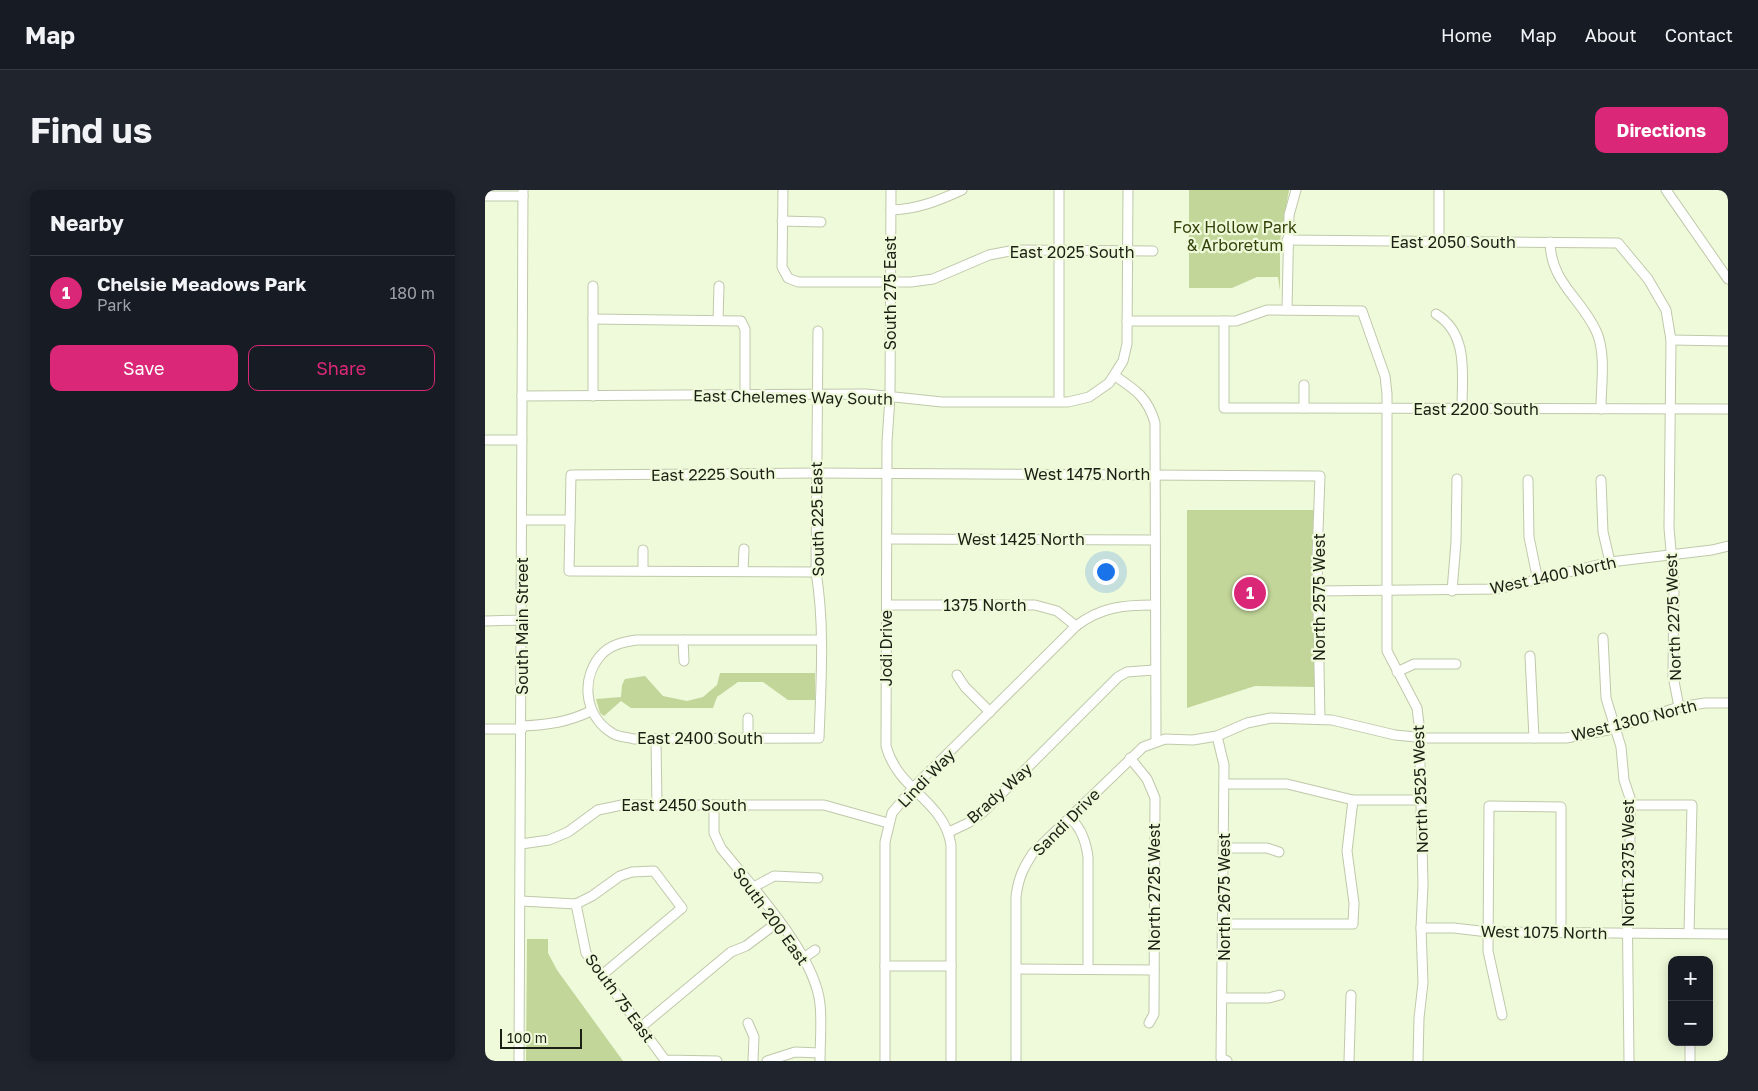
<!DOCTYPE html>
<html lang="en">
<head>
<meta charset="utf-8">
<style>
	body { margin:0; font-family:"Golos Text",sans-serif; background:#20242c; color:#f1f3f6 }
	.controls { position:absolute; right:15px; bottom:15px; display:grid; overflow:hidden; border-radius:10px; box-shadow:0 2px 12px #0003 }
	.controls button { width:45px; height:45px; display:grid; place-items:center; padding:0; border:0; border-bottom:1px solid #363941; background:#171b24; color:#f1f3f6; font:25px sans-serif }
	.scale { position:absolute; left:15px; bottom:12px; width:82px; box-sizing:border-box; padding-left:5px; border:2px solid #1c2014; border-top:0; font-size:14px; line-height:18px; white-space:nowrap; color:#1c2014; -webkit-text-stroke:4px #effada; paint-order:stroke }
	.you { position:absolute; left:620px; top:381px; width:18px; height:18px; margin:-12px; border:4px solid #fff; border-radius:50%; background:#1a73e8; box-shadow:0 0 0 8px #1a73e833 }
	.badge { display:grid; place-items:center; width:32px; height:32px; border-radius:50%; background:#db2777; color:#fff; font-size:16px; font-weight:700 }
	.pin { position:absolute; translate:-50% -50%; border:2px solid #fff; box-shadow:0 1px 5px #0006 }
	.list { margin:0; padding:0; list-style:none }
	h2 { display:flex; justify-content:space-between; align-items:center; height:65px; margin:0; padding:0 20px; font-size:21px }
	h2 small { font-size:16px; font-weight:400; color:#9ea1a6 }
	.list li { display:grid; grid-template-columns:32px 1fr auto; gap:15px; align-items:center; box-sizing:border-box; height:75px; padding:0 20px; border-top:1px solid #363941 }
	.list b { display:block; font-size:19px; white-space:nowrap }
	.list p { margin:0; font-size:16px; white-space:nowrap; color:#9ea1a6 }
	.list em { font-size:16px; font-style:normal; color:#9ea1a6 }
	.actions { display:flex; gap:10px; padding:15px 20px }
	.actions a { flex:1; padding:11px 0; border:1px solid #db2777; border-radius:10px; text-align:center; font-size:18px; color:#db2777 }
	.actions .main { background:#db2777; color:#fff }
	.map { position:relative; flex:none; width:1243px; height:871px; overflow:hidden; border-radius:10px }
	header { display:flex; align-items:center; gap:30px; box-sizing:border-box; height:70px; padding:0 25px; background:#171b24; border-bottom:1px solid #363941 }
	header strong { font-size:24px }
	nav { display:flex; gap:28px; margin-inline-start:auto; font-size:18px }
	.intro { display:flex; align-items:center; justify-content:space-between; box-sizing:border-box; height:120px; padding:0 30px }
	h1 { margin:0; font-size:35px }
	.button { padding:12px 22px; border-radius:10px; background:#db2777; color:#fff; font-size:18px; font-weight:700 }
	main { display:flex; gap:30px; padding:0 30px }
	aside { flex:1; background:#171b24; border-radius:10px; box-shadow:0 2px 12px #0003 }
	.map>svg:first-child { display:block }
	.green { fill:#c2d699 }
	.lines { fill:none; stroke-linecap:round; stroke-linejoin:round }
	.minor-casing { stroke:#bfc9aa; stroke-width:11 }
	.minor { stroke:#fff; stroke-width:9 }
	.labels { text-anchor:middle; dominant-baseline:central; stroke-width:4.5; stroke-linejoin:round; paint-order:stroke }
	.park-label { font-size:16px; fill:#344108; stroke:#effada }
	.street-label { font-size:16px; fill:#1c2014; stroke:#effada }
</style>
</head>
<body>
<header>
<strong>Map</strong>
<nav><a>Home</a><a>Map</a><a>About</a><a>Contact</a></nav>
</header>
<div class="intro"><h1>Find us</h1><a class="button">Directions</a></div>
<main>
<aside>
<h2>Nearby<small></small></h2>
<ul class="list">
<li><span class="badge">1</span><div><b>Chelsie Meadows Park</b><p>Park</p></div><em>180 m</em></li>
</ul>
<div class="actions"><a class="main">Save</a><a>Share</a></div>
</aside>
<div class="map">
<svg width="1243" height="871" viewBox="0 0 1243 871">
	<rect width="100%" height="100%" fill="#effada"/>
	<!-- green -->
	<g class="green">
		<polygon points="704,0 804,0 795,51 795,101 793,87 772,87 747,98 704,98"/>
		<polygon points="702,320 830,320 828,343 830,497 770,496 702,518"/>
		<polygon points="235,483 330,483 330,510 303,510 278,492 253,492 232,507 228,518 146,518 136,511 119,526 115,523 111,509 136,507 137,495 140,489 160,486 178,506 202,511 218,507 232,495"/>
		<polygon points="42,749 63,749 63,763 72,780 138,871 41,871"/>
	</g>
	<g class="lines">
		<defs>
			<g id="minor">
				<polyline points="298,0 297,77 303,88 313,92 426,92 448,89 504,65 530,60 668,61"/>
				<path d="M406,0L405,207L402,252L401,556C413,601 459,610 466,655V871"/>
				<polyline points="1181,0 1243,89"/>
				<polyline points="0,6 38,6"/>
				<path d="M406,20C433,19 453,11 477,0"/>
				<polyline points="297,31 336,32"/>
				<polyline points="802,50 1133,53 1163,89 1181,120 1186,150 1184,338 1189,394 1188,486 1194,517"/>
				<polyline points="954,51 954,0"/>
				<path d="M1065,52C1066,94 1097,108 1112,143C1121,165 1116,195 1116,219"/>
				<polyline points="108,96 108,206"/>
				<polyline points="802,120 804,25 811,0"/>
				<path d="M951,124C984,144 977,185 977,218"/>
				<polyline points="108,129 256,131 260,139 260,205"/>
				<polyline points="233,130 234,96"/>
				<polyline points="642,131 751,131 782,120 877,121 900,186 902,204 902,461 932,518 934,534 938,694 936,738 938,793 934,828 933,871"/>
				<polyline points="739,131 739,218 1243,219"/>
				<path d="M333,141L331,382C340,436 336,493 334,548L149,549C142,547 132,547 127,543C98,525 95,485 119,462C128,454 139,452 151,450H336"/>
				<polyline points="1186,150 1243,151"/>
				<path d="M630,186C651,200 663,208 670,233L671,551"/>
				<polyline points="819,195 819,218"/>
				<polyline points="37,206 381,204 457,212 583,212 604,207 624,193 638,171 642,154 643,0"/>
				<polyline points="574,211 574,0"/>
				<polyline points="0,250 37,250"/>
				<polyline points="1043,290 1044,347 1053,391"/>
				<polyline points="1116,290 1118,342 1125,372"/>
				<polyline points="37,330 85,330"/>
				<polyline points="402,349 670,350"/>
				<polyline points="158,381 158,360"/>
				<polyline points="258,381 259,359"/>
				<polyline points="331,382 84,381 86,285 331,283 835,286 832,368 835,529"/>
				<polyline points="832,401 1012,399 1125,372 1227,360 1243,356"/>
				<polyline points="967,401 971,352 972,289"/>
				<polyline points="402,415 550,415 572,421 591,436"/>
				<polyline points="0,431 37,430"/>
				<polyline points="1118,448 1121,508 1136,557 1139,590 1145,608 1145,663 1142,697 1144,871"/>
				<polyline points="198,450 199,471"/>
				<polyline points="1045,466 1049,548"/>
				<polyline points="912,482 929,474 971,474"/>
				<polyline points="472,485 480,497 505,522"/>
				<path d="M37,536C63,535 83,532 106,521"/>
				<polyline points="0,539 37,539"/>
				<polyline points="732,546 739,575 736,868 742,871"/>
				<polyline points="263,548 263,528"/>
				<polyline points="171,550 172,615"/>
				<polyline points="645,568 662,589 670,608 669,824 664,833"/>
				<polyline points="739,594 802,594 868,610 935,610"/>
				<path d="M229,615V643L236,658C267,697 330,764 335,814C337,832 335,852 335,871"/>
				<polyline points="1146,615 1207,615 1204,743"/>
				<path d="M586,629C597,639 601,652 603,667V779"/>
				<polyline points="464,642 483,633 498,622 633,487 642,482 669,480"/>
				<polyline points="36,654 64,650 83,642 113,620 137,615 339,615 403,633"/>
				<polyline points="739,658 782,658 794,662"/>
				<polyline points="267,698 289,686 333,688"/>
				<polyline points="36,711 91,714 107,706 135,686 147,682 169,681 197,718 117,785"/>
				<polyline points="91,714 101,763 180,870 232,871"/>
				<polyline points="739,734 868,734 869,713 862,661 868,610"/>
				<polyline points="936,738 969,738 1003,742 1243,744"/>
				<polyline points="320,767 330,760"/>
				<polyline points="400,776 466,776"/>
				<polyline points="532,779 669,780"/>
				<polyline points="738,808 784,808 795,805"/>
				<polyline points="1017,825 1003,761 1004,616 1076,617 1076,742"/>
				<polyline points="263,833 269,847 268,871"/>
				<polyline points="156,837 246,762 261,756 293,732"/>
				<polyline points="1205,852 1205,871"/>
				<polyline points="34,871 38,0"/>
				<polyline points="282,871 310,862 335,863"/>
				<path d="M400,871V652L407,623L428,598L591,436C616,417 638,415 669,415"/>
				<path d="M531,871V707C533,689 538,678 548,663L658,557L680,549L708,550L732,546L762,533L786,528L847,530L910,545L941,548H1081L1123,540L1194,517L1220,513H1243"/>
				<polyline points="864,871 866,805"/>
			</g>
		</defs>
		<!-- minor casing -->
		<use href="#minor" class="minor-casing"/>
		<!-- minor -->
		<use href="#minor" class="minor"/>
	</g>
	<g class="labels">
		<!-- park labels -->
		<g class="park-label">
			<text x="750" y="37">Fox Hollow Park<tspan x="750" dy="18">&amp; Arboretum</tspan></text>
		</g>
		<!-- street labels -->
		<g class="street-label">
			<text x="968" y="52">East 2050 South</text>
			<text x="587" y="62">East 2025 South</text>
			<text transform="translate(405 103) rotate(-90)">South 275 East</text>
			<text transform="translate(308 207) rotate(1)">East Chelemes Way South</text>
			<text x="991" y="219">East 2200 South</text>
			<text transform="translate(228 284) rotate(-1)">East 2225 South</text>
			<text x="602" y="284">West 1475 North</text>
			<text transform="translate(332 329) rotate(-91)">South 225 East</text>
			<text x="536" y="349">West 1425 North</text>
			<text transform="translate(1068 385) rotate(-12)">West 1400 North</text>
			<text transform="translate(834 407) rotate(-90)">North 2575 West</text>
			<text x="500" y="415">1375 North</text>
			<text transform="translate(1188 427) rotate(-92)">North 2275 West</text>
			<text transform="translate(37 436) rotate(-90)">South Main Street</text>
			<text transform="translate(401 458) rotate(-90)">Jodi Drive</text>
			<text transform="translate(1149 530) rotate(-14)">West 1300 North</text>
			<text x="215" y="548">East 2400 South</text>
			<text transform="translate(441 588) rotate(-46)">Lindi Way</text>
			<text transform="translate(935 599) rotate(-92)">North 2525 West</text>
			<text transform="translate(514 603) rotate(-42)">Brady Way</text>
			<text x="199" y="615">East 2450 South</text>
			<text transform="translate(581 632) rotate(-45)">Sandi Drive</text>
			<text transform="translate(1143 673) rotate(-90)">North 2375 West</text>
			<text transform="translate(669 697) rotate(-90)">North 2725 West</text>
			<text transform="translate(739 707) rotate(-90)">North 2675 West</text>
			<text transform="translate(286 726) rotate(54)">South 200 East</text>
			<text transform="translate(1059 742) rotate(1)">West 1075 North</text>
			<text transform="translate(135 808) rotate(54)">South 75 East</text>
		</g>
	</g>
</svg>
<div class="controls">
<button>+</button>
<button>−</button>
</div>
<div class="scale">100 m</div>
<div class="you"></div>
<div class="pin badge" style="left:765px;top:403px">1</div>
</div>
</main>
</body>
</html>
